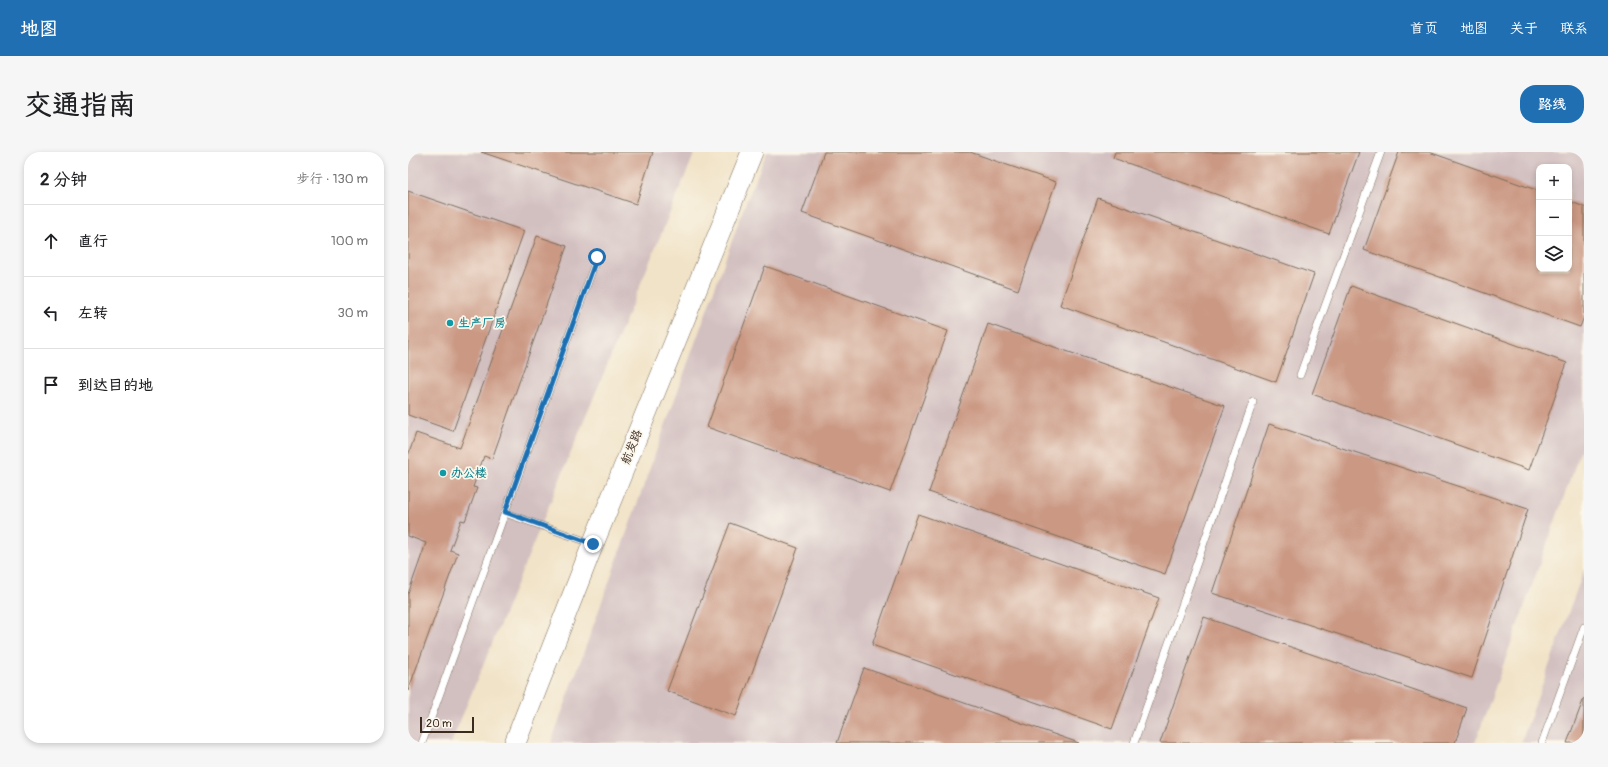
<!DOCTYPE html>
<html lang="zh">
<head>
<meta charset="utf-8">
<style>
	body { margin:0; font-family:Pangolin,"LXGW WenKai TC",sans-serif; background:#f6f6f6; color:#202124 }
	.controls { position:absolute; right:12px; top:12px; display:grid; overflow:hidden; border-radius:8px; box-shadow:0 2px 6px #0003 }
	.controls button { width:36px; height:36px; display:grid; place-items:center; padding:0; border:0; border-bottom:1px solid #e0e0e0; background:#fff; color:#202124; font:20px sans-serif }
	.scale { position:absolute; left:12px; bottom:10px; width:54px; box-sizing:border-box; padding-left:4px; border:2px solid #3b2a1e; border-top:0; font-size:11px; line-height:14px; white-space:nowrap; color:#3b2a1e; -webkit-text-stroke:3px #fbf7ec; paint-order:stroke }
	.stop { position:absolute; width:12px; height:12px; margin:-9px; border:3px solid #1f6fb2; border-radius:50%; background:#fff }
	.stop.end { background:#1f6fb2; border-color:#fff; box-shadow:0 1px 4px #0008 }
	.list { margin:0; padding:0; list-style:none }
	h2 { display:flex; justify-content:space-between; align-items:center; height:52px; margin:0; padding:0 16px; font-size:17px }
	h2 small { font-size:13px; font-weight:400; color:#757577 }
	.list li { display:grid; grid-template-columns:26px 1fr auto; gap:12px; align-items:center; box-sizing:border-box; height:72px; padding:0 16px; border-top:1px solid #e0e0e0 }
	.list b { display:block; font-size:15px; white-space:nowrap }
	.list em { font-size:13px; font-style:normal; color:#757577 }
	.icon { flex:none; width:22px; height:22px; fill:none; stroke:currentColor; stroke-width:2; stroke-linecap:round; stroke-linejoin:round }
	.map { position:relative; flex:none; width:1176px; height:591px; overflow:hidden; border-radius:16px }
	header { display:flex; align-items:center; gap:24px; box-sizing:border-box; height:56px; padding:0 20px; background:#1f6fb2; color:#fff }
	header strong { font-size:19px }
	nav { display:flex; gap:22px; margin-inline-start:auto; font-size:14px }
	.intro { display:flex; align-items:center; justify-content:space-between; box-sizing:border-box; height:96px; padding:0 24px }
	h1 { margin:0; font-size:28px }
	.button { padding:10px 18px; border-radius:16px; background:#1f6fb2; color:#fff; font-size:14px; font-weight:700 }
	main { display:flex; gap:24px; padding:0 24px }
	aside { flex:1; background:#fff; border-radius:16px; box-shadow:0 2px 6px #0003 }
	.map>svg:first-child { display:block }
	.industrial { fill:#d2bfc0; fill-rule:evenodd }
	.building { fill:#ca9883 }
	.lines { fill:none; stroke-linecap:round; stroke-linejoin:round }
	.lane-casing { stroke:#7b6b59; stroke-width:8 }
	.secondary-casing { stroke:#7b6b59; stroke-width:22 }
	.lane { stroke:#fff; stroke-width:7 }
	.secondary { stroke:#fff; stroke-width:21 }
	.route { stroke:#1f6fb2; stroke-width:5 }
	.culture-dot { fill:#0f9aa8; stroke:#fbf7ec; stroke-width:1.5 }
	.labels { text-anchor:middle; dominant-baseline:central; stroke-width:3.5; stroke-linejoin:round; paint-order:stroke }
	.culture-label { font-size:12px; font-weight:bold; fill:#0d838f; stroke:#fbf7ec; text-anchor:start }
	.street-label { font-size:12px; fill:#3b2a1e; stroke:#fbf7ec }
</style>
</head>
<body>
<header>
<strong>地图</strong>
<nav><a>首页</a><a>地图</a><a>关于</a><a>联系</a></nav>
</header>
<div class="intro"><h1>交通指南</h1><a class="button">路线</a></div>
<main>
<aside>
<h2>2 分钟<small>步行 · 130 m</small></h2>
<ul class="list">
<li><svg class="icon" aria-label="ahead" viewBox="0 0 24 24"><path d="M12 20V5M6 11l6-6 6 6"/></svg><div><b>直行</b></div><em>100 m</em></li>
<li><svg class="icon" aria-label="left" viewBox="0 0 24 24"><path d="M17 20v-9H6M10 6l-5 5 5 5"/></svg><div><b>左转</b></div><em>30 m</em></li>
<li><svg class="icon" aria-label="arrive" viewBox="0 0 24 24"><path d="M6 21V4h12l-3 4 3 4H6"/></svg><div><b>到达目的地</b></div></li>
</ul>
</aside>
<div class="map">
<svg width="1176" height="591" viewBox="0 0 1176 591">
	<rect width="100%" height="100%" fill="#fbf7ec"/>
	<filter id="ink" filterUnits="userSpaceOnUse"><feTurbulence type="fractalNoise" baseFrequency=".025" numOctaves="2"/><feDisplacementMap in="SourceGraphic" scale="8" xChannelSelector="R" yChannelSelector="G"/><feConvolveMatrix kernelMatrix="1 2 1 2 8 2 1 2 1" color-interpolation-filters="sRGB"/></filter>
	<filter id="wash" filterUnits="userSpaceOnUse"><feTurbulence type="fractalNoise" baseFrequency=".012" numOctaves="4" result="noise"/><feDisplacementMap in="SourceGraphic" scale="16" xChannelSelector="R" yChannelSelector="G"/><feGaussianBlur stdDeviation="0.9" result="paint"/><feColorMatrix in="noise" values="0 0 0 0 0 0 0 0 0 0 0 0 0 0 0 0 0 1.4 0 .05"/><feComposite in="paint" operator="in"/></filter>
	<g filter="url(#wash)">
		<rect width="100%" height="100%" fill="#f1e3c7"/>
		<!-- industrial -->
		<g class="industrial">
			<polygon points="0,0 287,0 43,591 0,591"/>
			<path d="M359,0H1176V289L1067,591H143L335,58ZM1131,15H1161V117H1131Z"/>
			<polygon points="1176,418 1176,591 1113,591"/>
		</g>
		<g id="blocks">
			<!-- building -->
			<g class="building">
				<polygon points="73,0 245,0 228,52"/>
				<polygon points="416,0 562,0 648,30 610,138 394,61"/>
				<polygon points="707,0 951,0 921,82 705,6"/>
				<polygon points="991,0 1021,0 1131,39 1131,117 1161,117 1161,49 1176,55 1176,165 1172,175 956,98"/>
				<polygon points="0,39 116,79 45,279 0,263"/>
				<polygon points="690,46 906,122 868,230 652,153"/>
				<polygon points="129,84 159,94 84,307 76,304 65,335 69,336 57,369 53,368 42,398 50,401 0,539 0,442 18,391 0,384 0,304 8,281 52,296"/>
				<polygon points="357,114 540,179 482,340 299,275"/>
				<polygon points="943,134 1159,211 1121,318 904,242"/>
				<polygon points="580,172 817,254 757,422 521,340"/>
				<polygon points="861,272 1120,357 1064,526 804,441"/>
				<polygon points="510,362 751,446 704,577 464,493"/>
				<polygon points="322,371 390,396 328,564 259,539"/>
				<polygon points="796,465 1059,556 1047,591 752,591"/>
				<polygon points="456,516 671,591 429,591"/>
				<polygon points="1176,546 1176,591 1159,591"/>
			</g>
		</g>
	</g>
	<g filter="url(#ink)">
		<use href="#blocks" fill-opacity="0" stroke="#7b6b59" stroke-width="1"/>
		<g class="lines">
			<defs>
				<g id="lane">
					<polyline points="892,223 973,0"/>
					<polyline points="97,361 183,391"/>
					<polyline points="14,591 189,105"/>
					<polyline points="726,591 845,250"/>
					<polyline points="1134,591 1176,475"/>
				</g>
				<polyline id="secondary" points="107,591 185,392 344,0"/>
			</defs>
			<!-- lane casing -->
			<use href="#lane" class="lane-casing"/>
			<!-- secondary casing -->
			<use href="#secondary" class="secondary-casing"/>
			<!-- lane -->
			<use href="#lane" class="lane"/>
			<!-- secondary -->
			<use href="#secondary" class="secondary"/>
		</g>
	</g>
	<g class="lines" filter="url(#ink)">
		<!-- route -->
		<polyline class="route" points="185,392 97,360 189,105"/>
	</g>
	<!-- markers -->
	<g class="culture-dot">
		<circle cx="42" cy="171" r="4"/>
		<circle cx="35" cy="321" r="4"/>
	</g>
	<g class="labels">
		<!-- culture labels -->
		<g class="culture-label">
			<text x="50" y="171">生产厂房</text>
			<text x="43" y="321">办公楼</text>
		</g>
		<!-- street labels -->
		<g class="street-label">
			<text transform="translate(224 295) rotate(-68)">航发路</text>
		</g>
	</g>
</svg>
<div class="controls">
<button>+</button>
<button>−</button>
<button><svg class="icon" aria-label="layers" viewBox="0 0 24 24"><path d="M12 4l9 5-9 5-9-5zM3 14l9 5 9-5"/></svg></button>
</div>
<div class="scale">20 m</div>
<div class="stop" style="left:189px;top:105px"></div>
<div class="stop end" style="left:185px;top:392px"></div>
</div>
</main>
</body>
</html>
